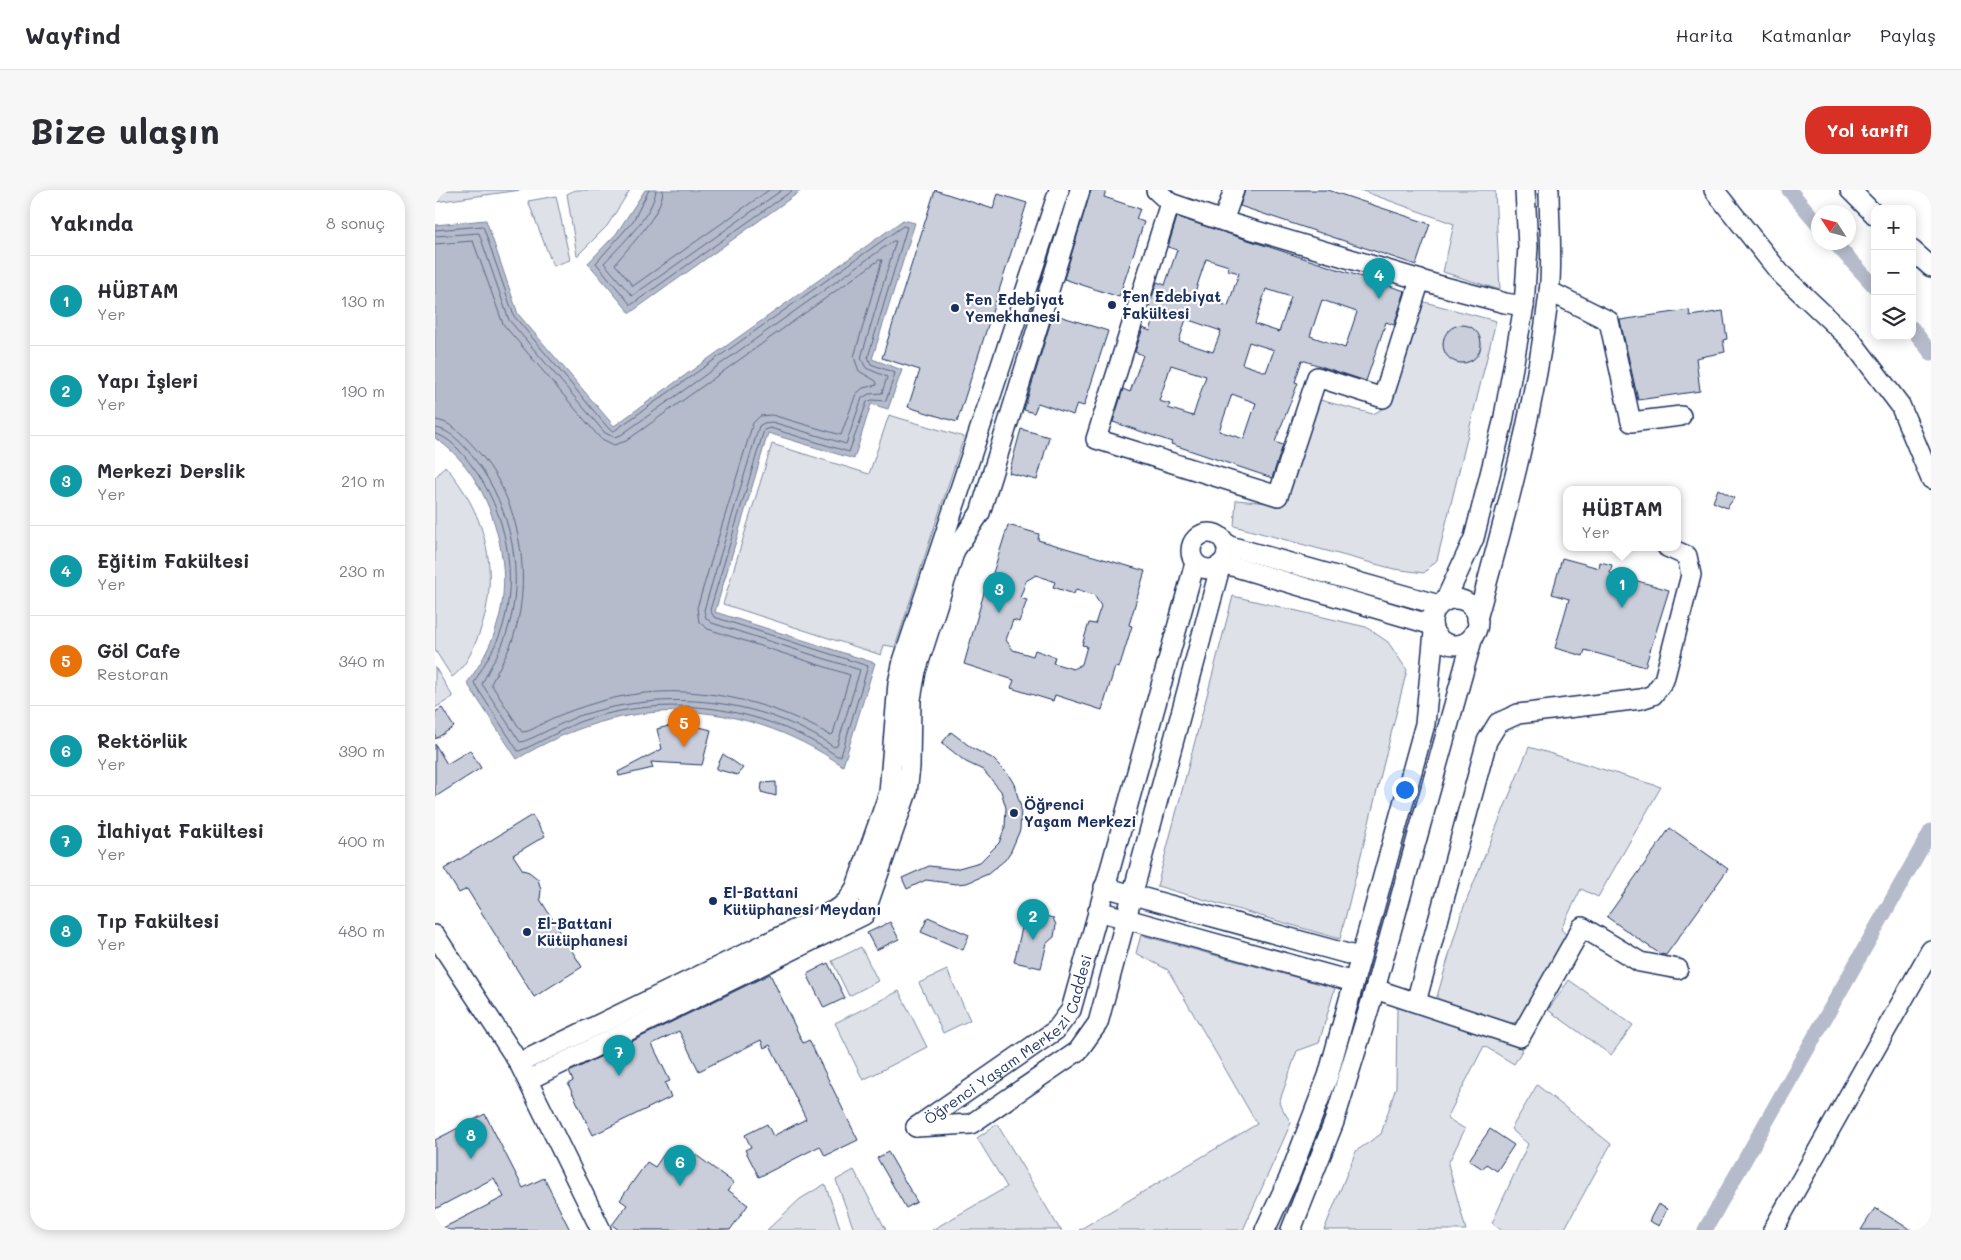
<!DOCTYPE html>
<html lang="tr">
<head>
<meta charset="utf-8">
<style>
	body { margin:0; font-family:Mali,sans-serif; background:#f7f7f7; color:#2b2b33 }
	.controls { position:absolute; right:15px; top:15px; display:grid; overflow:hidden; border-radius:10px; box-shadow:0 2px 12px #0003 }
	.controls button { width:45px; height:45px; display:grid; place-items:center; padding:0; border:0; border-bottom:1px solid #e1e1e2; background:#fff; color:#2b2b33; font:25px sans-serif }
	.compass { position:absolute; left:1376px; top:15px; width:45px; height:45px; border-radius:50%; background:#fff; box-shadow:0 2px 12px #0003; rotate:306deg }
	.you { position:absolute; left:969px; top:599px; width:18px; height:18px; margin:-12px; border:4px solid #fff; border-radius:50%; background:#1a73e8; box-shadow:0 0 0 8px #1a73e833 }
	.badge { display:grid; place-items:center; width:32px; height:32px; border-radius:50%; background:#d93025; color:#fff; font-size:16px; font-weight:700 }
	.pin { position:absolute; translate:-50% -41px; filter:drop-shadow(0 1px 2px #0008) }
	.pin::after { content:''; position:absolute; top:26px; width:18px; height:15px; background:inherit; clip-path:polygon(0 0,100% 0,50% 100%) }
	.popup { position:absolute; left:1128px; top:296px; width:118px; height:65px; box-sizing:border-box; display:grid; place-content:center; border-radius:10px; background:#fff; filter:drop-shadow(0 1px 4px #0005); font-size:16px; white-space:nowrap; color:#7c7c81 }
	.popup b { font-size:19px; color:#2b2b33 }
	.popup::after { content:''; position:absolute; left:50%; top:100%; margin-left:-10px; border:10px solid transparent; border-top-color:#fff }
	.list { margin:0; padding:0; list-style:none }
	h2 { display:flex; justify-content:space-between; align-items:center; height:65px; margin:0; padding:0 20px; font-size:21px }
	h2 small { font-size:16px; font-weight:400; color:#7c7c81 }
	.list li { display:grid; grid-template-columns:32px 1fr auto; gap:15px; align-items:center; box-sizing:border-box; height:90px; padding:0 20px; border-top:1px solid #e1e1e2 }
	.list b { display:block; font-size:19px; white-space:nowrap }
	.list p { margin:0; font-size:16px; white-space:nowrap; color:#7c7c81 }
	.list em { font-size:16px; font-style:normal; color:#7c7c81 }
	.icon { flex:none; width:28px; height:28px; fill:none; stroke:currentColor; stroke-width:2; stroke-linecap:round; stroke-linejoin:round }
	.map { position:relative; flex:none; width:1496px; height:1040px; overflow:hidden; border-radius:20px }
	header { display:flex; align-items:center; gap:30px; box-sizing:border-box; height:70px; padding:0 25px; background:#fff; border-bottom:1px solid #e1e1e2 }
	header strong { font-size:24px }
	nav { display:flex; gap:28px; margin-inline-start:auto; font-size:18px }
	.intro { display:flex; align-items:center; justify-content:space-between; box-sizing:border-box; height:120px; padding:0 30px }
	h1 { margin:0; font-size:35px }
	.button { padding:12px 22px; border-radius:20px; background:#d93025; color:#fff; font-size:18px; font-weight:700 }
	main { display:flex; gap:30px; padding:0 30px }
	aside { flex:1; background:#fff; border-radius:20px; box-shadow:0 2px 12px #0003 }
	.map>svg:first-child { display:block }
	.green { fill:#dee1e7; stroke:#7c88a2 }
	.water { fill:#b5bbca; stroke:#77839f }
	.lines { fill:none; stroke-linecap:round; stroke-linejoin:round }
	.shore { stroke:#596789; stroke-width:1 }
	.canal { stroke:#b5bbca; stroke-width:15 }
	.building { fill:#caceda; stroke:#1b2f5e; fill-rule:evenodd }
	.minor-casing { stroke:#1b2f5e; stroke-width:22 }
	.minor { stroke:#fff; stroke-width:19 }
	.poi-dot { fill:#1b2f5e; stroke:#fff; stroke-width:2 }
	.labels { text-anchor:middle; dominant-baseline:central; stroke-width:4.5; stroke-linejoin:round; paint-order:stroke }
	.poi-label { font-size:15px; font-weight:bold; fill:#1b2f5e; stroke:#fff; text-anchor:start }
	.street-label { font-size:15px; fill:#1b2f5e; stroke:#fff }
</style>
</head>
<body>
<header>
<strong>Wayfind</strong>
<nav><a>Harita</a><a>Katmanlar</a><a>Paylaş</a></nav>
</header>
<div class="intro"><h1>Bize ulaşın</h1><a class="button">Yol tarifi</a></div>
<main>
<aside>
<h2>Yakında<small>8 sonuç</small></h2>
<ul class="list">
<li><span class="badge" style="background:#0f9aa8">1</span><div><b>HÜBTAM</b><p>Yer</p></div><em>130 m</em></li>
<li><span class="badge" style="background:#0f9aa8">2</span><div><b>Yapı İşleri</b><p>Yer</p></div><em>190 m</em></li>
<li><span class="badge" style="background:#0f9aa8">3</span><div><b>Merkezi Derslik</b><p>Yer</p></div><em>210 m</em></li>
<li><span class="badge" style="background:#0f9aa8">4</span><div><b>Eğitim Fakültesi</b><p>Yer</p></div><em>230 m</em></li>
<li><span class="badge" style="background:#e8710a">5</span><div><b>Göl Cafe</b><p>Restoran</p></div><em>340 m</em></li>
<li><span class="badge" style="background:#0f9aa8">6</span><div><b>Rektörlük</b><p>Yer</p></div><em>390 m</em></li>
<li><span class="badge" style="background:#0f9aa8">7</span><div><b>İlahiyat Fakültesi</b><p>Yer</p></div><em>400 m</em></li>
<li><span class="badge" style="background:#0f9aa8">8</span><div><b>Tıp Fakültesi</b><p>Yer</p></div><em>480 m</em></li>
</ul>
</aside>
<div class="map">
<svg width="1496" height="1040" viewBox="0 0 1496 1040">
	<rect width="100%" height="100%" fill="#fff"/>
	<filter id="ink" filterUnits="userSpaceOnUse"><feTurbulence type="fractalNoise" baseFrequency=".02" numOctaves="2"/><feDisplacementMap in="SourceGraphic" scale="10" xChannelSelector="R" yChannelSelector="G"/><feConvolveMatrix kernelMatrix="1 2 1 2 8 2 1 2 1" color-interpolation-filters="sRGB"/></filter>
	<g filter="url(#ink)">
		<!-- green -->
		<g class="green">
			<polygon points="0,0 86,0 0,12"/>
			<polygon points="140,0 195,0 172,36 142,66 132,4"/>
			<polygon points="925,0 1060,0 1065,100 1008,82 1019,34"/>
			<polygon points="121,6 135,70 118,76 93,11"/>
			<polygon points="986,111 1061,131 1002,370 989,383 959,379 799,336 801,310 848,314 885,210 938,224 949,218"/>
			<polygon points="454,225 529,247 460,457 449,455 446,465 288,414 337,254 434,284"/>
			<path d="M10,276C53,325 67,388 42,449C37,462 29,479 17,487L0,460V288Z"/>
			<polygon points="798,406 931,437 953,452 972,480 905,749 722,696"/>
			<polygon points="0,477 18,507 0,518"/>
			<polygon points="1094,557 1226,597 1163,707 1146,699 1126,739 1135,749 1090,831 1070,834 1001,810 1026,724"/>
			<polygon points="706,745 900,798 884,853 862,861 844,913 856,933 808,1040 644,1040 822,934 733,780 701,763"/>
			<polygon points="426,757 443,791 414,806 397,771"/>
			<polygon points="512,780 535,830 508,843 484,793"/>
			<polygon points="1134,790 1198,835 1176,865 1113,820"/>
			<polygon points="464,801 492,857 428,890 400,833"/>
			<polygon points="962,816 1088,859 1079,874 1049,856 1012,928 1030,939 1013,974 1031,1040 889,1040 921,961 946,944 961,897"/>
			<polygon points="1102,895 1176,954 1129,1040 1066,1040 1057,1033 1093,954 1076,939"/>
			<polygon points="562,934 624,1038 627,1040 497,1040 572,997 542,948"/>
			<polygon points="879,945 884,947 847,1040 836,1040"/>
			<polygon points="419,980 451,1040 419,1040 401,990"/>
			<polygon points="390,994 406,1040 332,1040 365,1009"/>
		</g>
		<!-- water -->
		<g class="water">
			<polygon points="210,0 367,0 195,123 153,73 181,44"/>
			<path d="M51,30L83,124L179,236L468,30L480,33L437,169L467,180L453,219L436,214L419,269L333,243L280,422L440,473L408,576C304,505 189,504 82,569L32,493C72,439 78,386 56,323C45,293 27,266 0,248V35Z"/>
		</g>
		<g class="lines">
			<!-- shore -->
			<g class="shore">
				<polyline points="214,0 198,31 161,73 196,115 358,0"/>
				<path d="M221,0C219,24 185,56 169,73L197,106L347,0"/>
				<path d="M228,0C227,25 195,55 180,74L198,96L334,0"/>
				<path d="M0,40L48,36L79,126L174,239L179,241L468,36L472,37L433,167L436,174L460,183L451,211L437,210L432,212L414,262L335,238L329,240L275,420L279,427L433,476L406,566H402C327,515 230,502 144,532C132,537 89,561 83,561L39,493C48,475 60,459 67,439C84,386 71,320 37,276C29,265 14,246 0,244"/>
				<path d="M0,46L44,43L74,130L170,243L179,247L186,245L458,51H461L426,168L431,178L452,187L447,203L434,204L427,208L411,254L337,232L329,233L324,236L269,420L271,428L277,433L425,480L402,556L399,557C325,507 231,499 147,525C133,529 93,552 85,552L47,494C55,476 66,461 72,442C91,386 76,317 41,271C32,259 16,239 0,238"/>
				<path d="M0,54L38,51L68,134L165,248L179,255L191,251L444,70H447L419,167L424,181L441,191L442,195L428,198L421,204L406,245L337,225L325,226L318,233L262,418L264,432L273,439L415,485L398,544L395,545C325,505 239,489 160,513C146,517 132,522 118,528C108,532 97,542 87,542L56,494C64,477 75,461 80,442C98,383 83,303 40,258C30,247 16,231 0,230"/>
			</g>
			<!-- canal -->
			<g class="canal">
				<polyline points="1354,0 1384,35"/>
				<polyline points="1399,52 1440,97"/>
				<polyline points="1477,138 1496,163"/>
				<polyline points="1270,1040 1496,641"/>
			</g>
		</g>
		<!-- building -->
		<g class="building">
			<polygon points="500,0 558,19 563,4 592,13 522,232 473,217 485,180 447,168"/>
			<polygon points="656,0 671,0 669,7 705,19 701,29 709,32 684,107 629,89"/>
			<polygon points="810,0 893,0 995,34 981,75 805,16"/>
			<path d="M742,27L970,101L959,135L951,132L931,191L867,170L860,192L863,193L840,252L848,255L837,288L736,254L737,252L678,232L688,199L695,202L708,165L700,162L708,138L715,141L722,119L714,116L722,92L730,95L742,60L733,57ZM771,69L794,76L793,80L804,83L793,116L759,105ZM831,99L856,107L844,142L820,134ZM887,110L922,122L910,158L875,146ZM751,129L786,141L778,162L744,151ZM814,152L839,160L831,182L807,174ZM736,175L771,186L758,226L733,218L735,214L724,211ZM797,204L821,213L809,249L784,241Z"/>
			<polygon points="1254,120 1255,126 1288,121 1292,149 1288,150 1290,162 1261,168 1265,201 1203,210 1185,130"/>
			<polygon points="618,124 673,141 649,216 642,214 638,225 603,213 599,223 589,220"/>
			<circle cx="1027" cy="154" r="19"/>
			<polygon points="586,239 614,247 602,290 574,283"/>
			<polygon points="1283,299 1299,308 1292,318 1278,312"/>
			<path d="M573,335L604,344L603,350L710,381L694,435L697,436L684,478L680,477L667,520L620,505L618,511L576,498L579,490L529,474L554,385L557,386ZM601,385L620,392L618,397L639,404L641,399L659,405L666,416L660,434L654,433L647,455L652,456L647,474L638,479L618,473L620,467L600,460L598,466L578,460L571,450L578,430L584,432L592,410L585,408L591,391Z"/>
			<polygon points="1127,368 1164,378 1165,372 1177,375 1175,383 1234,400 1210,477 1150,460 1148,466 1120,458 1134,409 1117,404"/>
			<polygon points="7,518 19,537 0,549 0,522"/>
			<polygon points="238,535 257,535 276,540 267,575 216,572 218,578 184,586 183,582 227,559 222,539"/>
			<polygon points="516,542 537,558 557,568 573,584 579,594 586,617 585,640 576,661 570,670 553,684 532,693 521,694 491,690 472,699 467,688 494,676 520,679 545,672 564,653 570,637 571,618 566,601 548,580 531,572 507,553"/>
			<polygon points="0,554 12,574 35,560 46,578 0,607"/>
			<polygon points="288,564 308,578 302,585 281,579"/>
			<polygon points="341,592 341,606 326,602 327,593"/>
			<polygon points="97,625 110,646 78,665 88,680 94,682 103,689 106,700 105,709 147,777 99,807 32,699 24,703 9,679"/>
			<polygon points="1235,638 1293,679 1231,765 1225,764 1172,727"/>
			<polygon points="591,721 618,728 621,735 619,747 612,753 606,778 579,772"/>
			<polygon points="493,727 534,745 528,760 486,742"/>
			<polygon points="455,732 464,749 441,760 432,743"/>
			<polygon points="393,773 410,808 389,818 372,784"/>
			<polygon points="335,784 368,853 374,850 423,950 390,966 385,956 324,987 310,960 316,957 310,945 332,934 338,946 371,929 335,855 329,858 326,850 264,881 244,841 217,854 235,891 230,893 236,907 158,945 133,894 138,891 134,882"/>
			<polygon points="50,924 88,998 109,988 135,1040 4,1040 69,1007 59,988 0,1019 0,950"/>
			<polygon points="1055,939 1079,955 1062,981 1051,974 1048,979 1034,970"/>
			<polygon points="234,957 255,972 261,965 299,993 293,1000 313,1015 295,1040 184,1040 177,1035 192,1015 185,1010 212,972 220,977"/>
			<polygon points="453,962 482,1012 471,1018 442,968"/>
			<polygon points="1223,1014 1232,1019 1224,1036 1214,1031"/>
			<polygon points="1440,1018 1476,1040 1426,1040"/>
		</g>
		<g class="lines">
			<defs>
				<g id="minor">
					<polyline points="721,0 735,13 661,249 843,306 882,187 948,208 985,90"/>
					<polyline points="1279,0 1345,83 1415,149 1465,215 1496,289"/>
					<polyline points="1415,0 1440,25"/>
					<polyline points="735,13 788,31 799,0"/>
					<polyline points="788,31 1006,96 1070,113 1089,116"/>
					<polyline points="1477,60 1496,77"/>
					<polyline points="1114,101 1174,131 1196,232 1246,226"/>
					<circle cx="774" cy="361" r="18"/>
					<polyline points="791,355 1004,415"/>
					<polyline points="787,373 997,435"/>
					<circle cx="1020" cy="432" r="23"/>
					<polyline points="1010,411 1039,348 1068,232 1089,116 1093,57 1090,0"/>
					<path d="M1042,429C1072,321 1101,214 1114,103C1118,69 1114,34 1114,0"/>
					<polyline points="669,697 924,767"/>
					<polyline points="663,721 919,792"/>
					<polyline points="0,745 84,873 166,1040"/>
					<polyline points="940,799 1085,847 1147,737 1205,772 1243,779"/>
					<polyline points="981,812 1052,551 1063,533 1083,524 1206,509 1218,505 1229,490 1256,385 1252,366 1232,357"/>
					<polyline points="84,873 404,718 413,710 421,697 454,603 463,493 468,471 624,0"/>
					<polyline points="93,890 429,725 472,602 475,577 476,509 481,481 520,360 545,323 645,0"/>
					<polyline points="481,937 536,934 643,861 663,833 786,374"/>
					<path id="s1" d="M481,937L621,840L636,820L760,373"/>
					<polyline points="830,1040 854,988 893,886 990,534 999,442"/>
					<polyline points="856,1040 899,932 940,799 1039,443"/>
					<polyline points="1338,1040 1496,760"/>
				</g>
			</defs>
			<!-- minor casing -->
			<use href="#minor" class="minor-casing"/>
			<!-- minor -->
			<use href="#minor" class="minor"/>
		</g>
	</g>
	<!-- markers -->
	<g class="poi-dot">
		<circle cx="677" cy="115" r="5"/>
		<circle cx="520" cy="118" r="5"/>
		<circle cx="579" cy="623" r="5"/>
		<circle cx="278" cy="711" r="5"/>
		<circle cx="92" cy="742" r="5"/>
	</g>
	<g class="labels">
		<!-- poi labels -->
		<g class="poi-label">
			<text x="687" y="106">Fen Edebiyat<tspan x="687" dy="17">Fakültesi</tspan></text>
			<text x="530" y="109">Fen Edebiyat<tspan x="530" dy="17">Yemekhanesi</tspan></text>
			<text x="589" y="614">Öğrenci<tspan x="589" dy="17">Yaşam Merkezi</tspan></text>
			<text x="288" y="702">El-Battani<tspan x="288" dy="17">Kütüphanesi Meydanı</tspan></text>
			<text x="102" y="733">El-Battani<tspan x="102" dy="17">Kütüphanesi</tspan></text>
		</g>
		<!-- street labels -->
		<g class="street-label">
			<text stroke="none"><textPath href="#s1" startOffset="132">Öğrenci Yaşam Merkezi Caddesi</textPath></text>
		</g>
	</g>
</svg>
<div class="controls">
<button>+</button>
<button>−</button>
<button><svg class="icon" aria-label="layers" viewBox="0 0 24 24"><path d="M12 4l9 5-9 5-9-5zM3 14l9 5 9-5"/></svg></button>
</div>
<svg class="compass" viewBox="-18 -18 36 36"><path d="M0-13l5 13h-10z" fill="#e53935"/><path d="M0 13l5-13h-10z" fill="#7c7c81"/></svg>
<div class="you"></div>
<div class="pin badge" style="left:1187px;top:418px;background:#0f9aa8">1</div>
<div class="popup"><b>HÜBTAM</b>Yer</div>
<div class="pin badge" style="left:598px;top:750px;background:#0f9aa8">2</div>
<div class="pin badge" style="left:564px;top:423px;background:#0f9aa8">3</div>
<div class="pin badge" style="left:944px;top:109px;background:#0f9aa8">4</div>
<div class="pin badge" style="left:249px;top:557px;background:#e8710a">5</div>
<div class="pin badge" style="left:245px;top:996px;background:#0f9aa8">6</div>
<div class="pin badge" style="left:184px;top:886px;background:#0f9aa8">7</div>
<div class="pin badge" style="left:36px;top:969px;background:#0f9aa8">8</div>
</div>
</main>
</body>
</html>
